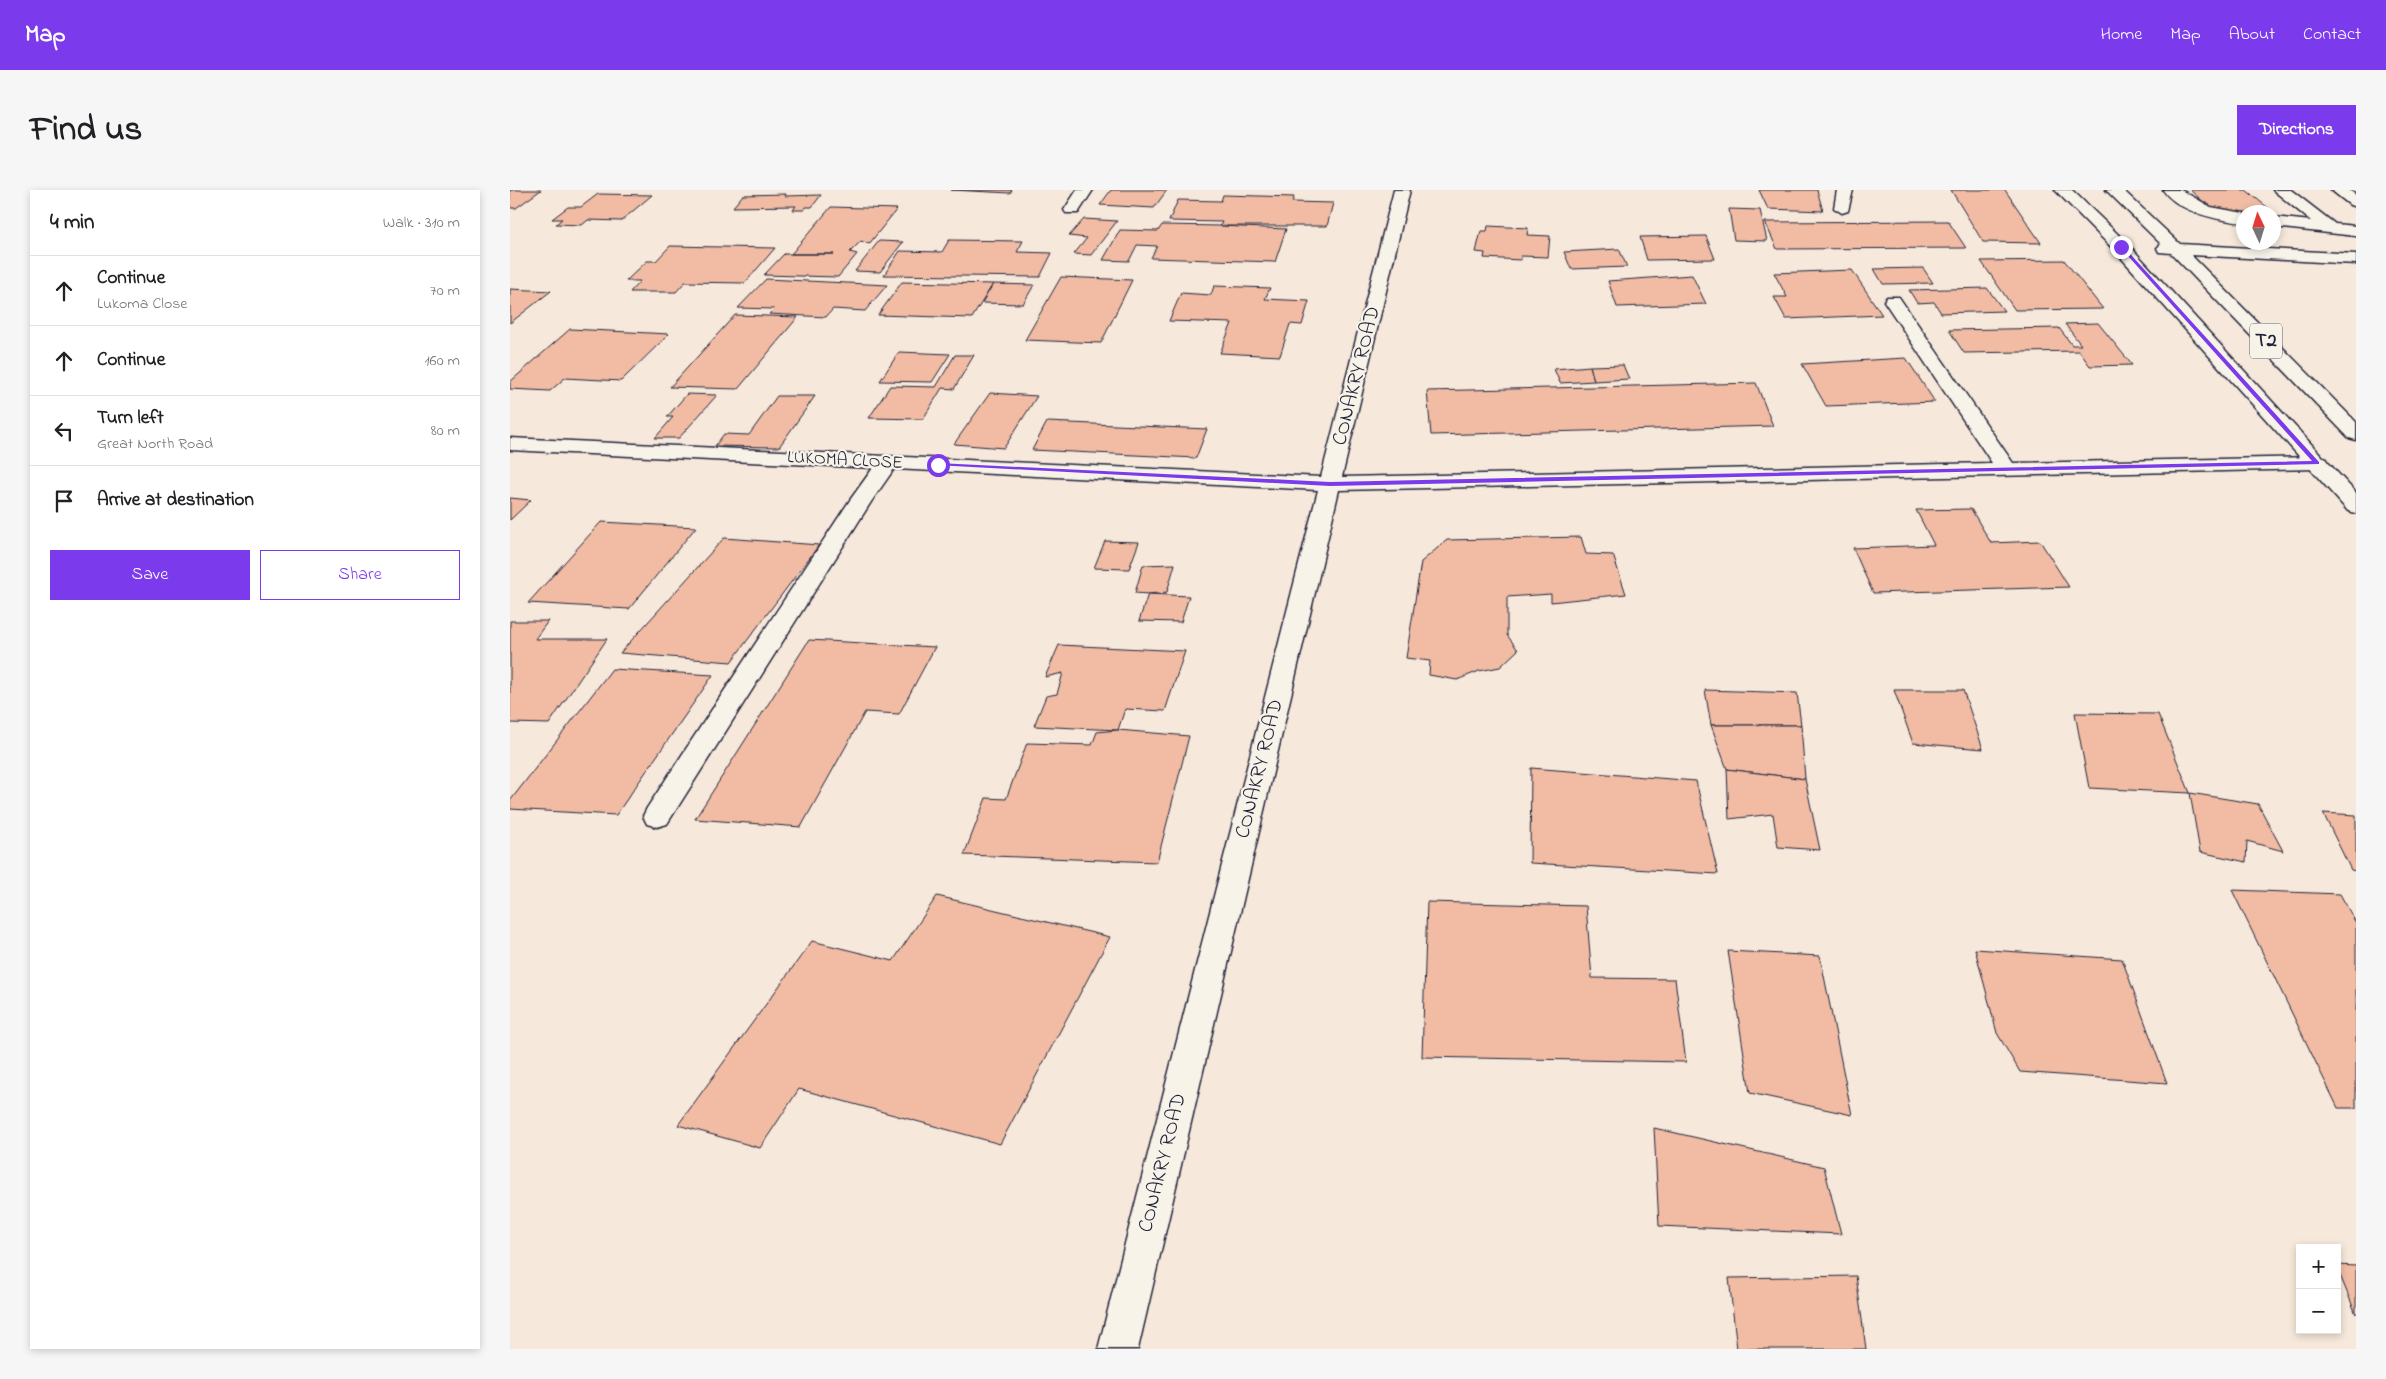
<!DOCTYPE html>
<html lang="en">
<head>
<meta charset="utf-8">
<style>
	body { margin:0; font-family:"Indie Flower",sans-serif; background:#f6f6f6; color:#202124 }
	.controls { position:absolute; right:15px; bottom:15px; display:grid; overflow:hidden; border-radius:0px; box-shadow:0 2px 8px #0003 }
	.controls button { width:45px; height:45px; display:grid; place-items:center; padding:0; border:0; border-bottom:1px solid #e0e0e0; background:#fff; color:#202124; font:25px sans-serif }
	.compass { position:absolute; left:1726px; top:15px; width:45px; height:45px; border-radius:50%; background:#fff; box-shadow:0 2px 8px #0003; rotate:356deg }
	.stop { position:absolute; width:15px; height:15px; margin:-11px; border:4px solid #7c3aed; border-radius:50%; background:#fff }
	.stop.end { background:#7c3aed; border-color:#fff; box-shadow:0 1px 5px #0008 }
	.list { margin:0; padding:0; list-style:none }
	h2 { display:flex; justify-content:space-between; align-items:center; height:65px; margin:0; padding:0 20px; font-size:21px }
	h2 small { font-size:16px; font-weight:400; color:#757577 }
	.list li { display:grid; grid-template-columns:32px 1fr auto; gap:15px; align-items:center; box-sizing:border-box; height:70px; padding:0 20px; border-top:1px solid #e0e0e0 }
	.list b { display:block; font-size:19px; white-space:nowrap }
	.list p { margin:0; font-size:16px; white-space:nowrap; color:#757577 }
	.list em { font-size:16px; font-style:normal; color:#757577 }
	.actions { display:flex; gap:10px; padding:15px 20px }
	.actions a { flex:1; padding:11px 0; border:1px solid #7c3aed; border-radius:0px; text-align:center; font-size:18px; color:#7c3aed }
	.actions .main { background:#7c3aed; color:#fff }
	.icon { flex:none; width:28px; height:28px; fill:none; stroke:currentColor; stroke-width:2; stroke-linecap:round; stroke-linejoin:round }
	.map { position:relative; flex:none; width:1846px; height:1159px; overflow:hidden; border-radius:0px }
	header { display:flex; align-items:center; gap:30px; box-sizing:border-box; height:70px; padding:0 25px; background:#7c3aed; color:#fff }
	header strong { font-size:24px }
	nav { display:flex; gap:28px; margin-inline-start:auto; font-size:18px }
	.intro { display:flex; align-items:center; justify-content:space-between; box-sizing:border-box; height:120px; padding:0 30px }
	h1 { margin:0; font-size:35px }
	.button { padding:12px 22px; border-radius:0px; background:#7c3aed; color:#fff; font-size:18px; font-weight:700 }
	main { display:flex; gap:30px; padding:0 30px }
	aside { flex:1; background:#fff; border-radius:0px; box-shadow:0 2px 8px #0003 }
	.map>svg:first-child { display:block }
	.building { fill:#f1bca3; stroke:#22223b }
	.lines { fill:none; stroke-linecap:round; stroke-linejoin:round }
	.minor-casing { stroke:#22223b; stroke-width:3 }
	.major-casing { stroke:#22223b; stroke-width:3 }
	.minor { fill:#f7f3e8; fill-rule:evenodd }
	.major { fill:#f7f3e8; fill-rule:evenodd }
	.route { fill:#7c3aed }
	.labels { text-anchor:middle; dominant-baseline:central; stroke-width:4.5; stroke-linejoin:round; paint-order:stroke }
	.far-street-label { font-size:18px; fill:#22223b; stroke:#f7f3e8 }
	.shield { fill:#f7f3e8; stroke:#62616f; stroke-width:1 }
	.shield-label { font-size:20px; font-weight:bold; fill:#22223b }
	.street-label { font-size:21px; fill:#22223b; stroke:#f7f3e8 }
</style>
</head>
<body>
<header>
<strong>Map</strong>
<nav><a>Home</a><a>Map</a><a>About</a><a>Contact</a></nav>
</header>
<div class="intro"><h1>Find us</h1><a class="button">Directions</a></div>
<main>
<aside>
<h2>4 min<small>Walk · 310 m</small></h2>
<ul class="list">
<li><svg class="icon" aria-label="ahead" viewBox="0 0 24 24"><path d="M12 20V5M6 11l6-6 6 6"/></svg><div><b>Continue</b><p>Lukoma Close</p></div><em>70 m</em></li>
<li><svg class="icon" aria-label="ahead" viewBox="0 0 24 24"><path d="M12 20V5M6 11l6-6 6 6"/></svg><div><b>Continue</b></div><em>160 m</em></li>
<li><svg class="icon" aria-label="left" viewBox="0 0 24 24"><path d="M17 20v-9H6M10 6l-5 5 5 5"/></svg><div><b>Turn left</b><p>Great North Road</p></div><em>80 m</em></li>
<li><svg class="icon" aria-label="arrive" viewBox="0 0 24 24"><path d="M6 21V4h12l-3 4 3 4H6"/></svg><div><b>Arrive at destination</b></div></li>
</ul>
<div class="actions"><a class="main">Save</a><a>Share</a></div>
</aside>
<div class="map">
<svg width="1846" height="1159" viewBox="0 0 1846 1159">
	<rect width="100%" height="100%" fill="#f6e8da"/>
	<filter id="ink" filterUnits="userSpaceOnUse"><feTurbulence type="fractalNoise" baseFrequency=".02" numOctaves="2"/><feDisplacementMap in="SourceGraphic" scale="10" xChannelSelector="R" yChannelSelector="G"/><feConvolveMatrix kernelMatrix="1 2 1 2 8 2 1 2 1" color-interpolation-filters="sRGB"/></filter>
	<g filter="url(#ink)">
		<!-- building -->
		<g class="building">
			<polygon points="0,0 31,0 6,18 0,18"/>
			<polygon points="441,0 502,0 500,3"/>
			<polygon points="601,0 657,0 644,18 590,15"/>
			<polygon points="1249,0 1307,0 1313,21 1258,19"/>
			<polygon points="1441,0 1495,0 1531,53 1473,52"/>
			<polygon points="1680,0 1736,0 1763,22 1734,22 1734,30 1714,30"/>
			<polygon points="88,4 142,5 111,31 78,30 72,35 46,34 52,29 42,29 58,17 71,17"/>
			<polygon points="276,4 275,6 311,5 302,17 296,17 294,20 283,20 286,16 223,17 233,5"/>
			<polygon points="713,5 784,7 782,12 823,13 817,36 710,36 712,32 659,31 668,10 711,11"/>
			<polygon points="321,17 387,19 359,54 351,51 340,62 347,64 328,87 254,85 274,64 324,64 281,64"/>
			<polygon points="1219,19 1250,20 1257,51 1224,50"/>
			<polygon points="574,29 607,31 581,65 564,64 577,48 559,46"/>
			<polygon points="1438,31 1456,58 1267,59 1255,32"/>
			<polygon points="652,35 710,36 776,39 765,72 641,68 647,56 627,55 619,71 593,70 610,40 648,41"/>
			<polygon points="978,36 1018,38 1017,45 1040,46 1038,67 1011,66 1011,70 974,68 975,63 966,62 971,41 977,41"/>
			<polygon points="1196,46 1205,69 1137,70 1130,47"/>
			<polygon points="439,50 513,51 507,62 542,63 530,87 374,85 390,61 432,62"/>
			<polygon points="369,51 393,52 370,82 345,81"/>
			<polygon points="160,56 265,58 235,93 175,92 166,102 120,102 130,91 116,91 137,71 146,71"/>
			<polygon points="1109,59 1117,77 1061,79 1054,62"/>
			<polygon points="1554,70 1593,119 1505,120 1471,71"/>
			<polygon points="1413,78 1423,93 1373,94 1364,79"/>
			<polygon points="1342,80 1372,125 1276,129 1264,107 1277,107 1264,83"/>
			<polygon points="1182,85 1196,114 1107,117 1098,91"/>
			<polygon points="551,87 622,90 591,153 515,150"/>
			<polygon points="256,89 377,95 355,121 323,119 316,127 259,124 264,119 228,118"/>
			<polygon points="392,92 483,94 462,128 368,125"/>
			<polygon points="483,94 524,95 513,114 472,113"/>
			<polygon points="704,96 760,98 755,109 799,111 792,135 780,134 770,166 710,163 722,133 659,131 671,103 701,105"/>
			<polygon points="1477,98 1494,121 1431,123 1424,112 1407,113 1399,100"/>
			<polygon points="0,99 41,101 0,133"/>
			<polygon points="225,125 288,127 228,199 160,197"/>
			<polygon points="1588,133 1622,175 1580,176 1569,161 1454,163 1439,140 1549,138 1562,155 1571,155 1555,134"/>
			<polygon points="60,139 159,144 111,191 55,188 40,201 0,199 0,192"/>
			<polygon points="389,162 440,164 422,192 370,191"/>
			<polygon points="445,165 464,165 444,199 432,198 413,229 359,228 380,196 426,197"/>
			<polygon points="1396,168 1425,212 1316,216 1292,174"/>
			<polygon points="1113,175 1119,189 1084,191 1080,176"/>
			<polygon points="1080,176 1084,191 1050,193 1044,179"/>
			<polygon points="1246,193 1263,236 921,245 917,201"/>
			<polygon points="480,203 527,206 494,258 444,254"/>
			<polygon points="177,204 207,205 169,248 145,248 163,227 157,227"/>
			<polygon points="267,206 305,206 269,257 205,256 214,244 239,245"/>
			<polygon points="537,232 697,239 686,268 522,260"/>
			<polygon points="0,308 21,310 0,330"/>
			<polygon points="1461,319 1481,353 1530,351 1559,397 1363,403 1343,358 1424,355 1406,320"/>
			<polygon points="91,332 186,337 119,419 18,413"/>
			<polygon points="1071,347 1076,364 1103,365 1116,404 1041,412 1041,404 997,407 997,445 1008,460 990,477 969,481 947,490 919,485 920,471 896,468 911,372 937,350"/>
			<polygon points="214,348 309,355 221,472 110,463"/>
			<polygon points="595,351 629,352 619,379 584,378"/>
			<polygon points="665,374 657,402 638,404 625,403 633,375"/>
			<polygon points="638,404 679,406 671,432 629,431"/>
			<polygon points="0,431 38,431 25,449 97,449 39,534 0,533"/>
			<polygon points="299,450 425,457 389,524 355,522 291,637 185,629"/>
			<polygon points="549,455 675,461 655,521 615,519 608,540 524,536 536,506 547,504 553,483 535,487"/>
			<polygon points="102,479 203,485 106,625 0,619 0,611"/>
			<polygon points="1195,500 1287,503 1291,535 1201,535"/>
			<polygon points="1384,500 1453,500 1473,559 1403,553"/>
			<polygon points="1565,523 1648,524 1680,603 1579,598"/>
			<polygon points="1201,535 1291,535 1295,589 1217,579"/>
			<polygon points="608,540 679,546 647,672 454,665 476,608 496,609 517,553 582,555 587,542"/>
			<polygon points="1021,578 1186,591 1208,684 1020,673"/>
			<polygon points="1217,579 1295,589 1310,660 1268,657 1263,624 1219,629"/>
			<polygon points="1680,603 1748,614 1773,661 1737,651 1736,672 1690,662"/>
			<polygon points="1813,623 1846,625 1846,681 1841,680"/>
			<polygon points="1722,700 1830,704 1846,733 1846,918 1828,918"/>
			<polygon points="427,706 600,747 490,954 289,899 250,958 168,935 302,751 383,771"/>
			<polygon points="917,712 1076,716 1082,788 1165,789 1176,872 912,867"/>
			<polygon points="1465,759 1612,769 1657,893 1510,882 1487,843"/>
			<polygon points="1218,761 1310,766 1342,925 1240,903"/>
			<polygon points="1144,938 1314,977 1331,1044 1149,1036"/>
			<polygon points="1827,1075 1846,1076 1846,1124 1827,1078"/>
			<polygon points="1346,1086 1356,1159 1227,1159 1219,1088"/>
		</g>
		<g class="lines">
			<defs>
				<g id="minor">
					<polygon points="567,0 583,0 568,23 556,23 554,20"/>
					<polygon points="884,0 900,0 832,287 1482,273 1374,111 1377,107 1389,107 1503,273 1807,267 1815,268 1818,273 1815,278 1807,279 829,300 628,1159 588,1159 808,300 384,279 361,312 157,634 147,637 137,634 133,626 137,618 340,310 363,278 0,260 0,248 811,287"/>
					<polygon points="1327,0 1343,0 1338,21 1332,23 1324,18"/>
					<path d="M1653,0H1671L1701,17L1734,23V33C1708,30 1669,23 1653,0Z"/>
					<polygon points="1763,0 1781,0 1825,34 1846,36 1846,46 1764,37 1764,27 1801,31"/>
					<polygon points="1821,0 1839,0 1846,5 1846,17 1840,15"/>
				</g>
				<g id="major">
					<polygon points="1545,0 1562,0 1617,53 1846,303 1846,323 1838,321 1605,61"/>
					<polygon points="1596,0 1613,0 1670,54 1846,64 1846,74 1681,65 1846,232 1846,250 1839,248 1661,63 1649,62 1647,58 1651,54"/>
				</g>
			</defs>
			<!-- minor casing -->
			<use href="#minor" class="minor-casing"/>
			<!-- major casing -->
			<use href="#major" class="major-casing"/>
			<!-- minor -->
			<use href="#minor" class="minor"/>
			<!-- major -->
			<use href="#major" class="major"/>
		</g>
	</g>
	<!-- route -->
	<polygon class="route" points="1609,56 1613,56 1809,272 1809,274 820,296 425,275 428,273 820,292 1802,271"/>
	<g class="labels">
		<!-- far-street labels -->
		<g class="far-street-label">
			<text transform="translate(335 271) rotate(3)">LUKOMA CLOSE</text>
		</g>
		<!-- shield labels -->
		<rect class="shield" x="1740" y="133.5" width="32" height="35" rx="4"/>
		<g class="shield-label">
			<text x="1756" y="151">T2</text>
		</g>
		<!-- street labels -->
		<g class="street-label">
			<text transform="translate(847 186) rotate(-76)">CONAKRY ROAD</text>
			<text transform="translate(750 579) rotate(-76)">CONAKRY ROAD</text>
			<text transform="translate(653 973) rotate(-76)">CONAKRY ROAD</text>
		</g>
	</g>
</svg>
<div class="controls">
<button>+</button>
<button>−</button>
</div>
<svg class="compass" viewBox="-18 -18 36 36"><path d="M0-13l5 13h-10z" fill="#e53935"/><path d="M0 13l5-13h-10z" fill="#757577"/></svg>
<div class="stop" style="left:428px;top:275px"></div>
<div class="stop end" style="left:1611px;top:57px"></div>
</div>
</main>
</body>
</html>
